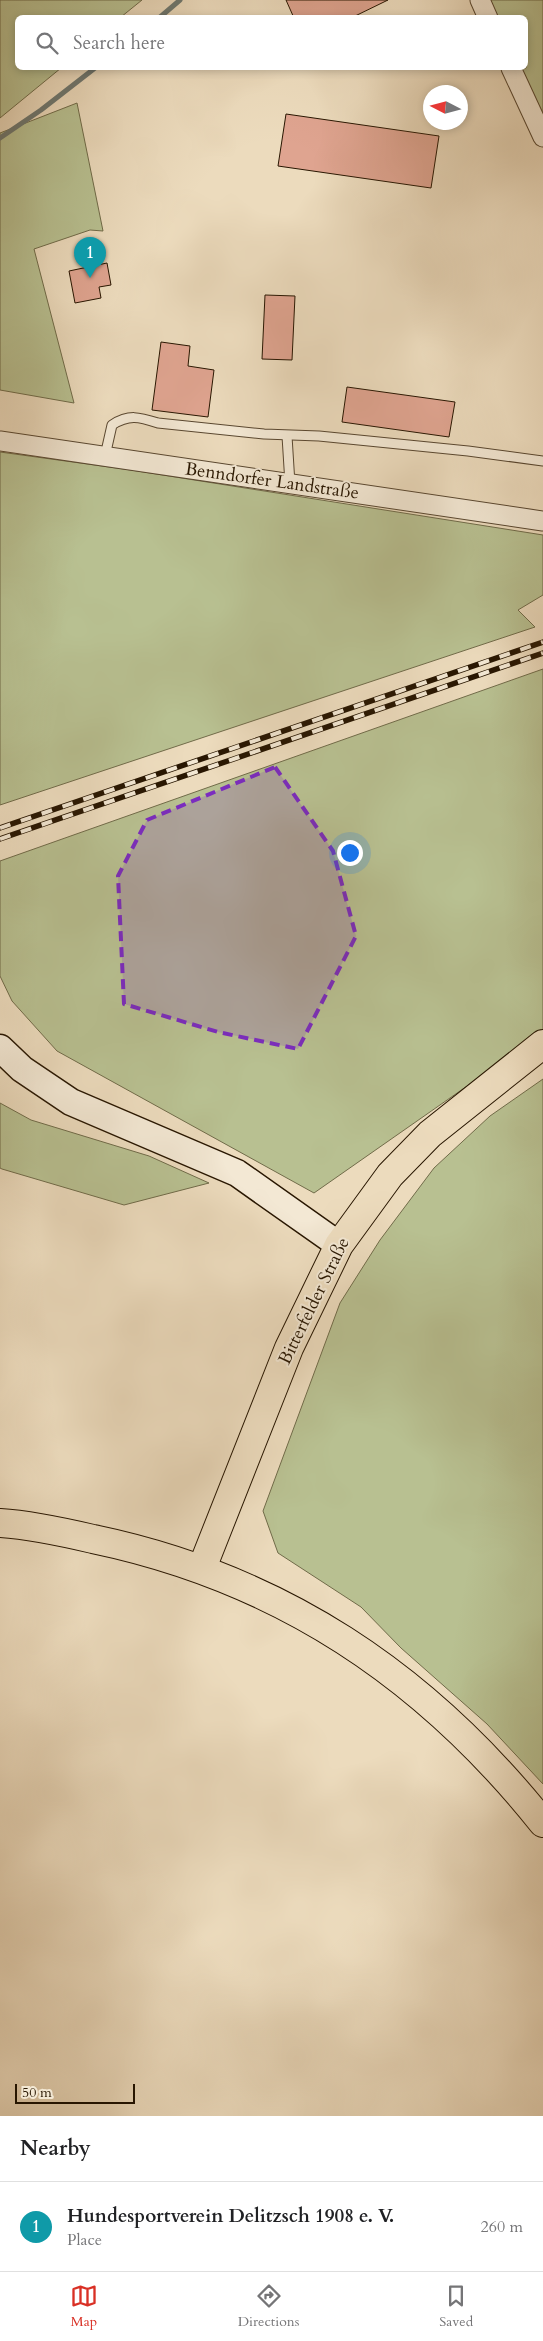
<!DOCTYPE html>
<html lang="en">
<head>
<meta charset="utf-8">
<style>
	body { margin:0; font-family:Cardo,serif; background:#f6f6f6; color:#202124 }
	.compass { position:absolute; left:423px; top:85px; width:45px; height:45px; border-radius:50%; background:#fff; box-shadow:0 2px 8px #0003; rotate:276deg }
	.scale { position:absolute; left:15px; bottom:12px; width:120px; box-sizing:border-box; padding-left:5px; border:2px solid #281601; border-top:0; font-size:14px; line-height:18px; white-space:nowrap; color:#281601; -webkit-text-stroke:4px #f3e8d4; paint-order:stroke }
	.you { position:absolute; left:349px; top:852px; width:18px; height:18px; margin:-12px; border:4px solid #fff; border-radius:50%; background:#1a73e8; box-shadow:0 0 0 8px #1a73e833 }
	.badge { display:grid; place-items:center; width:32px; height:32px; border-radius:50%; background:#d93025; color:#fff; font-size:16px; font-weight:700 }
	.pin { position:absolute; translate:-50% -41px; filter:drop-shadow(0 1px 2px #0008) }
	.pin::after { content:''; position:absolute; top:26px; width:18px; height:15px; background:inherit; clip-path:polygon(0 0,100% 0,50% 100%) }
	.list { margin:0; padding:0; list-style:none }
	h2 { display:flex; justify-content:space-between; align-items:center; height:65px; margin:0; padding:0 20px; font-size:21px }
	h2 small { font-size:16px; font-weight:400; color:#757577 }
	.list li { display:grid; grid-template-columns:32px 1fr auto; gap:15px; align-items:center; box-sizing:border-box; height:90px; padding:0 20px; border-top:1px solid #e0e0e0 }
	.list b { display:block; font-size:19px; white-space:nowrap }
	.list p { margin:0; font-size:16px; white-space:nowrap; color:#757577 }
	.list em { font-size:16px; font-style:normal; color:#757577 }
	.icon { flex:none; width:28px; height:28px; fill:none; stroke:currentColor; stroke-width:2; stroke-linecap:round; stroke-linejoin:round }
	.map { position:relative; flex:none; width:543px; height:2116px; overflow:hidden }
	.search { position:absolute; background:#fff; box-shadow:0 2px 8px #0003; left:15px; right:15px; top:15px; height:55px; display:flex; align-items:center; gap:12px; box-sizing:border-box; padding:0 18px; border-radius:8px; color:#757577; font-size:19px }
	.sheet { height:155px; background:#fff }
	nav { display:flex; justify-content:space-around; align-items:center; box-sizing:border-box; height:70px; border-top:1px solid #e0e0e0; background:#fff; font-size:14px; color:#757577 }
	nav a { display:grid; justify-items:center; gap:2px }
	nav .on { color:#d93025 }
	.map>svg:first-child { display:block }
	.green { fill:#b8c091; stroke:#706b49 }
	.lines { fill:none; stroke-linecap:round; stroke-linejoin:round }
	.stream { stroke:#6e7871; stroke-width:5 }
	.building { fill:#dfa490; stroke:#281601 }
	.service-casing { stroke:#594730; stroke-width:11 }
	.minor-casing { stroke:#594730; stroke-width:21 }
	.secondary-casing { stroke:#281601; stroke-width:29 }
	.primary-casing { stroke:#281601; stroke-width:30 }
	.service { stroke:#f3e8d4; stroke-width:9 }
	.minor { stroke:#f3e8d4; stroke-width:19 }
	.secondary { stroke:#f3e8d4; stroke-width:26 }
	.primary { stroke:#ecdbbd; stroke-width:28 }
	.rail-casing { stroke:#281601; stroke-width:5.5 }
	.rail { stroke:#f3e8d4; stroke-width:4; stroke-dasharray:11; stroke-linecap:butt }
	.marked { fill:#7b2cbf; fill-opacity:0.2; stroke:#7b2cbf; stroke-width:4; stroke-dasharray:10 6; stroke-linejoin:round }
	.labels { text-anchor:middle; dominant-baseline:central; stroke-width:4; stroke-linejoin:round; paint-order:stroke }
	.street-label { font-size:18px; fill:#281601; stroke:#f3e8d4 }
</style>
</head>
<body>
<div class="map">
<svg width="543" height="2116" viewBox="0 0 543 2116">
	<rect width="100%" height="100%" fill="#ecdbbd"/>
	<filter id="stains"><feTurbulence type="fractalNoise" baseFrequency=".004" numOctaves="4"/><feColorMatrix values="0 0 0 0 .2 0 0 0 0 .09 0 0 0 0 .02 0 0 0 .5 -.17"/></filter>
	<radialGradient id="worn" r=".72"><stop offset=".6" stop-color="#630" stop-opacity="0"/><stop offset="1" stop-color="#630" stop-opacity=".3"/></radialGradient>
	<!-- green -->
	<g class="green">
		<polygon points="0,0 142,0 121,17 18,18 18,68 61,68 0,118"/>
		<polygon points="480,0 543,0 543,137 511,68 526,68 526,18 488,17"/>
		<polygon points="77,103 103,231 90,230 34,249 74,403 0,390 0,133"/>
		<polygon points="0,452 131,470 543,535 543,595 518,610 535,627 0,805"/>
		<polygon points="543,669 543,1033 314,1193 57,1051 12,1001 0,976 0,861"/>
		<polygon points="543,1079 543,1784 487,1724 401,1648 361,1607 278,1553 263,1511 340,1303 380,1240 434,1168 490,1116"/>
		<polygon points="0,1103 31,1120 149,1156 209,1183 124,1205 2,1169 0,1168"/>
	</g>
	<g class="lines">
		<!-- stream -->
		<g class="stream">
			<polyline points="159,18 180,0"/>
			<polyline points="0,138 41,110 95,68"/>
		</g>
	</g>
	<!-- building -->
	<g class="building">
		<polygon points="286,0 388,0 351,18 294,18"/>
		<polygon points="286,114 439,136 431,188 278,166"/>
		<polygon points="107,263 111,285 99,287 101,298 75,303 69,271"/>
		<polygon points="265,295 295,296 292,360 262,359"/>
		<polygon points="161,342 190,346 188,366 214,370 208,417 152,410"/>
		<polygon points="347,387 455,402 449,437 342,422"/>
	</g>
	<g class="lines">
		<defs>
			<g id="service">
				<polyline points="287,436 290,484"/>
				<path d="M105,456L112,425C129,414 139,417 158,423L264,434L319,436L468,451L543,461"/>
			</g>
			<g id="minor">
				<polyline points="480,0 488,18"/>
				<polyline points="511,68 543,137"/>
				<polyline points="0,441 543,521"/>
			</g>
			<polyline id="secondary" points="0,1048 22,1069 71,1102 237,1173 339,1245"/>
			<g id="primary">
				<path d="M0,1523C31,1525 63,1532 93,1539C280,1578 425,1675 543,1823"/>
				<polyline points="202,1568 289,1348 339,1245 390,1175 430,1134 543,1044"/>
			</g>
		</defs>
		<!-- service casing -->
		<use href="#service" class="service-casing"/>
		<!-- minor casing -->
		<use href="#minor" class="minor-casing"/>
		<!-- secondary casing -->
		<use href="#secondary" class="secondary-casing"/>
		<!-- primary casing -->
		<use href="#primary" class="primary-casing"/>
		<!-- service -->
		<use href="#service" class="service"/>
		<!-- minor -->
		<use href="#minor" class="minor"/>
		<!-- secondary -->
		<use href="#secondary" class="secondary"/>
		<!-- primary -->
		<use href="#primary" class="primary"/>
		<defs>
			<g id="rail">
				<polyline points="0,828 543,642"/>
				<polyline points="0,839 543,653"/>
			</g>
		</defs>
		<!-- rail casing -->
		<use href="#rail" class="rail-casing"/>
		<!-- rail -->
		<use href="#rail" class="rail"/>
	</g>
	<!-- marked area -->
	<path class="marked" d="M275,767L333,851L356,936L298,1049L218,1032L124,1004L118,876L147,820Z"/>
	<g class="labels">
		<!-- street labels -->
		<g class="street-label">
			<text transform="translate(272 481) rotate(8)">Benndorfer Landstraße</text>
			<text transform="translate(314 1301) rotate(-64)">Bitterfelder Straße</text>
		</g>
	</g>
	<rect width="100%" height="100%" filter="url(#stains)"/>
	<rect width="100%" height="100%" fill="url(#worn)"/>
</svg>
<svg class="compass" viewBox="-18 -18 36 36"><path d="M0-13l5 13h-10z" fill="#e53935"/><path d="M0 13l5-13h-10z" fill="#757577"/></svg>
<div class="scale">50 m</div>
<div class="you"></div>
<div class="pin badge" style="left:90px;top:278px;background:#0f9aa8">1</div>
<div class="search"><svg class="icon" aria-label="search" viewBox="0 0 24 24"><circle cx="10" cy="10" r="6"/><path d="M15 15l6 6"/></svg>Search here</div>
</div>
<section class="sheet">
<h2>Nearby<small></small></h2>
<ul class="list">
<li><span class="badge" style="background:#0f9aa8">1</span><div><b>Hundesportverein Delitzsch 1908 e. V.</b><p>Place</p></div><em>260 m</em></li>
</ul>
</section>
<nav>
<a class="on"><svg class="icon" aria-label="map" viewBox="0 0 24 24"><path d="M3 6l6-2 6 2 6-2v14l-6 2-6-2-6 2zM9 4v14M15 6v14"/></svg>Map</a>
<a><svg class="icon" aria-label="directions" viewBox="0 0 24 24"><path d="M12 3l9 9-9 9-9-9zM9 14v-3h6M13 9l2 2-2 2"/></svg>Directions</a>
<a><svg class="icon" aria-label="saved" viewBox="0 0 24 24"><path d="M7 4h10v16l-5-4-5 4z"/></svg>Saved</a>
</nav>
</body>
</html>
